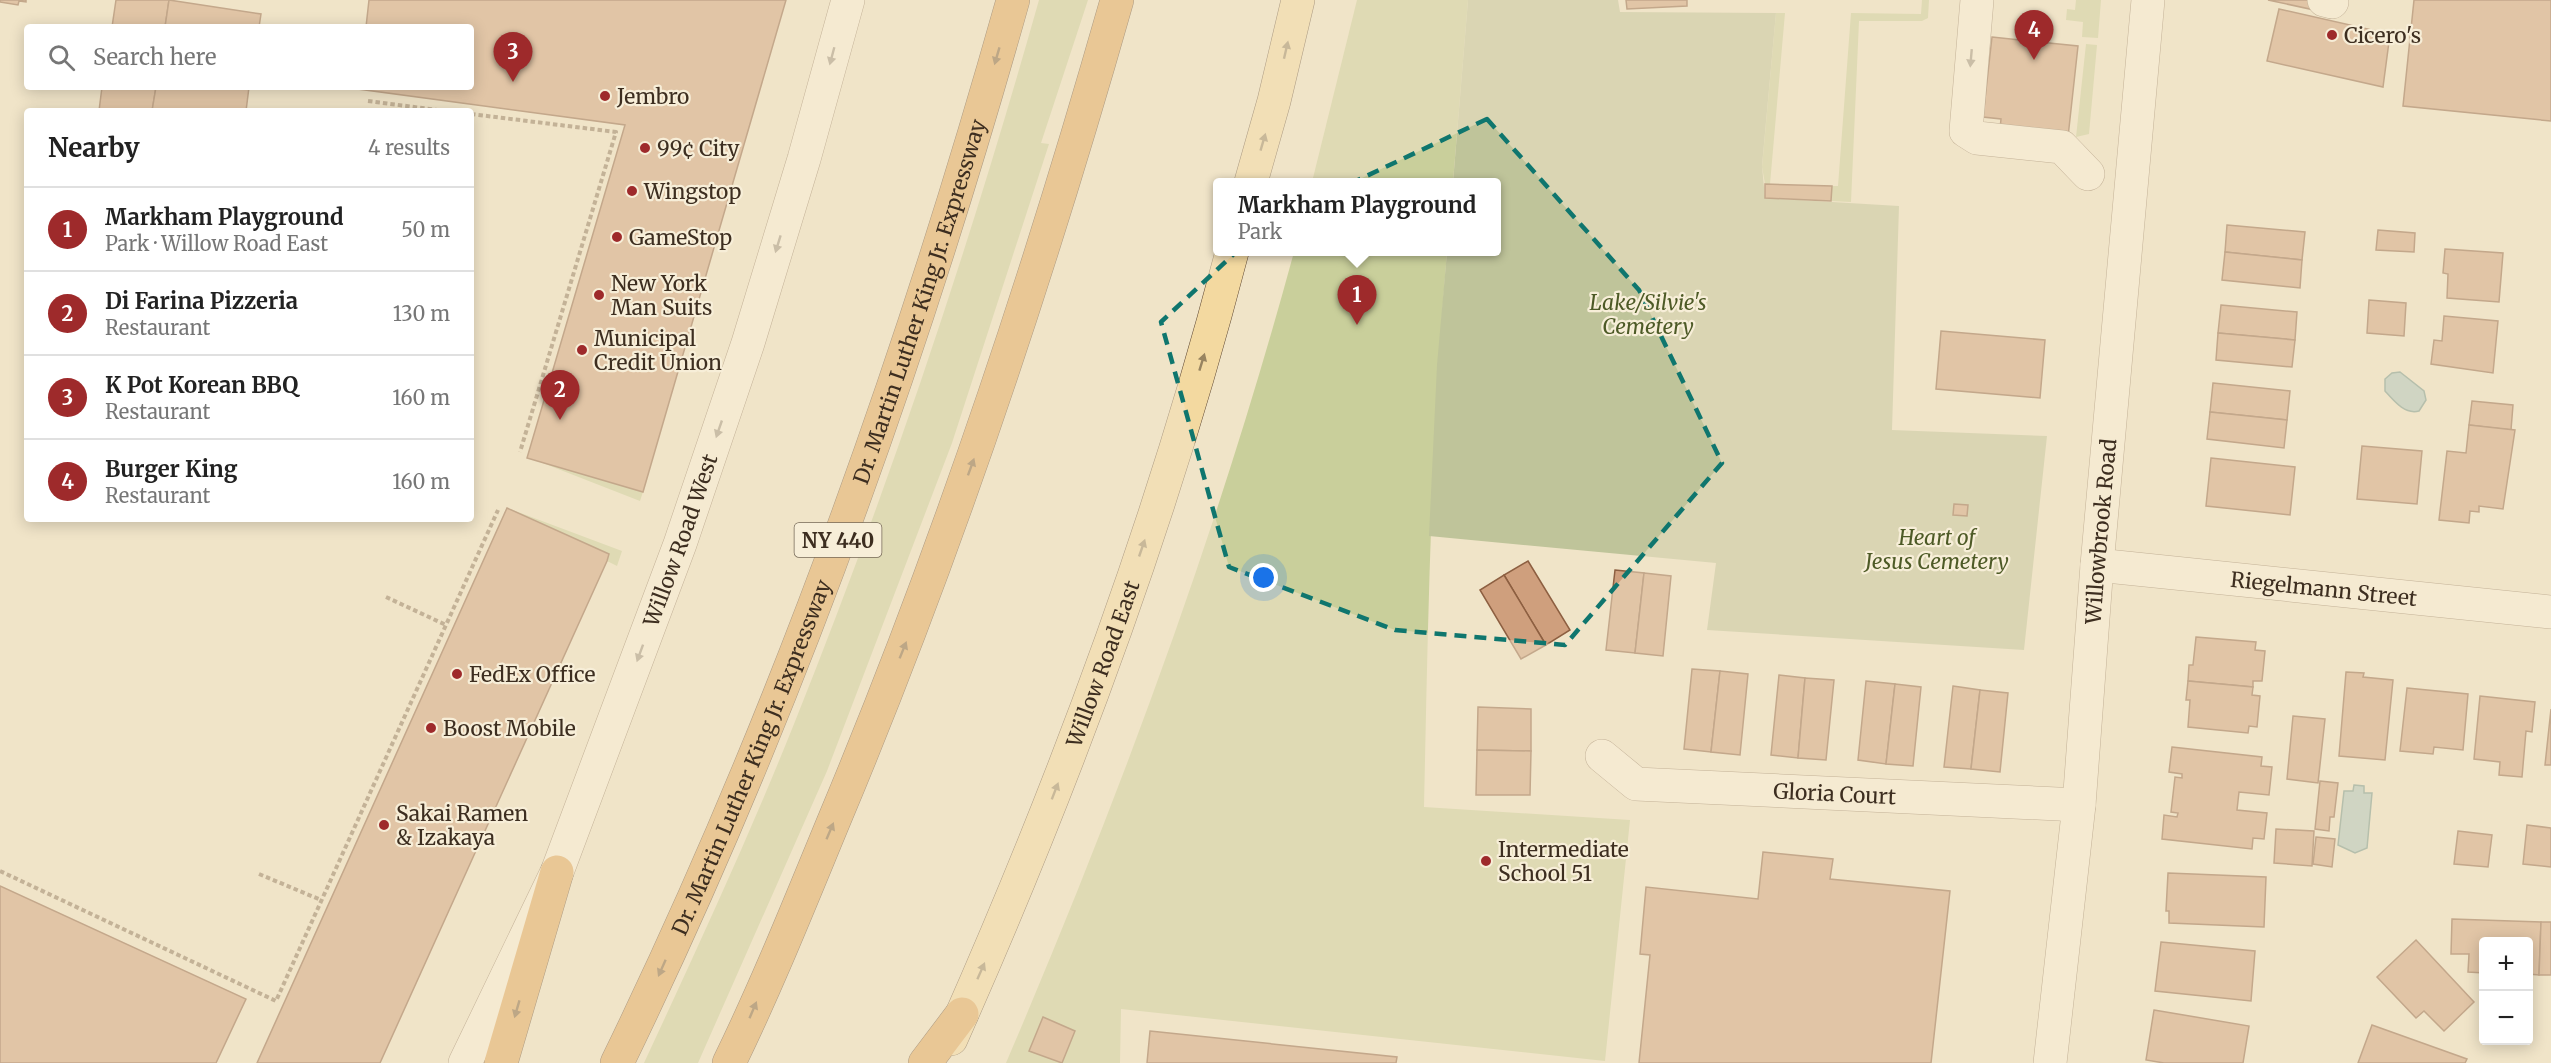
<!DOCTYPE html>
<html lang="en">
<head>
<meta charset="utf-8">
<style>
	body { margin:0; font-family:Merriweather,serif; background:#f6f6f6; color:#222 }
	.controls { position:absolute; right:18px; bottom:18px; display:grid; overflow:hidden; border-radius:6px; box-shadow:0 3px 15px #0003 }
	.controls button { width:54px; height:54px; display:grid; place-items:center; padding:0; border:0; border-bottom:2px solid #e0e0e0; background:#fff; color:#222; font:30px sans-serif }
	.you { position:absolute; left:1264px; top:578px; width:21px; height:21px; margin:-15px; border:4px solid #fff; border-radius:50%; background:#1a73e8; box-shadow:0 0 0 9px #1a73e833 }
	.badge { display:grid; place-items:center; width:39px; height:39px; border-radius:50%; background:#9e2a2b; color:#fff; font-size:20px; font-weight:700 }
	.pin { position:absolute; translate:-50% -50px; filter:drop-shadow(0 2px 3px #0008) }
	.pin::after { content:''; position:absolute; top:32px; width:21px; height:18px; background:inherit; clip-path:polygon(0 0,100% 0,50% 100%) }
	.popup { position:absolute; left:1213px; top:178px; width:288px; height:78px; box-sizing:border-box; display:grid; place-content:center; border-radius:6px; background:#fff; filter:drop-shadow(0 2px 4px #0005); font-size:20px; white-space:nowrap; color:#767676 }
	.popup b { font-size:22px; color:#222 }
	.popup::after { content:''; position:absolute; left:50%; top:100%; margin-left:-12px; border:12px solid transparent; border-top-color:#fff }
	.list { margin:0; padding:0; list-style:none }
	h2 { display:flex; justify-content:space-between; align-items:center; height:78px; margin:0; padding:0 24px; font-size:26px }
	h2 small { font-size:20px; font-weight:400; color:#767676 }
	.list li { display:grid; grid-template-columns:39px 1fr auto; gap:18px; align-items:center; box-sizing:border-box; height:84px; padding:0 24px; border-top:2px solid #e0e0e0 }
	.list b { display:block; font-size:22px; white-space:nowrap }
	.list p { margin:0; font-size:20px; white-space:nowrap; color:#767676 }
	.list em { font-size:20px; font-style:normal; color:#767676 }
	.icon { flex:none; width:33px; height:33px; fill:none; stroke:currentColor; stroke-width:2; stroke-linecap:round; stroke-linejoin:round }
	.map { position:relative; flex:none; width:2551px; height:1063px; overflow:hidden }
	.search { position:absolute; background:#fff; box-shadow:0 3px 15px #0003; left:24px; top:24px; width:450px; height:66px; display:flex; align-items:center; gap:15px; box-sizing:border-box; padding:0 21px; border-radius:6px; color:#767676; font-size:22px }
	.panel { position:absolute; background:#fff; box-shadow:0 3px 15px #0003; left:24px; top:108px; width:450px; height:414px; border-radius:6px }
	.map>svg:first-child { display:block }
	.green { fill:#c9cf9b }
	.cemetery { fill:#bfc49a }
	.water { fill:#a9c4bc; stroke:#6f938a; stroke-width:1.5 }
	.building { fill:#cf9f7d; stroke:#8d5f41; stroke-width:1.5 }
	.lines { fill:none; stroke-linecap:round; stroke-linejoin:round }
	.minor-casing { stroke:#8d765c; stroke-width:34 }
	.major-casing { stroke:#5b4430; stroke-width:34 }
	.highway-casing { stroke:#5b4430; stroke-width:34 }
	.path { stroke:#8d765c; stroke-width:4; stroke-dasharray:4.5 3; stroke-linecap:butt }
	.minor { stroke:#faf1dc; stroke-width:33 }
	.major { stroke:#f3d9a0; stroke-width:33 }
	.highway { stroke:#e0a458; stroke-width:33 }
	.oneway { fill:#988460 }
	.oneway2 { fill:#9c907e }
	.oneway3 { fill:#7e5d36 }
	.marked { fill:none; stroke:#0f766e; stroke-width:4.5; stroke-dasharray:12 8; stroke-linejoin:round }
	.poi-dot { fill:#9e2a2b; stroke:#f7eed8; stroke-width:2 }
	.labels { text-anchor:middle; dominant-baseline:central; stroke-width:4.5; stroke-linejoin:round; paint-order:stroke }
	.shield { fill:#f7eed8; stroke:#756857; stroke-width:1.5 }
	.shield-label { font-size:20px; font-weight:bold; fill:#3d2e20 }
	.poi-label { font-size:21px; fill:#3d2e20; stroke:#f7eed8; text-anchor:start }
	.street-label { font-size:21px; fill:#3d2e20; stroke:#f7eed8 }
	.park-label { font-size:21px; font-style:italic; fill:#4d5a26; stroke:#f7eed8 }
</style>
</head>
<body>
<div class="map">
<svg width="2551" height="1063" viewBox="0 0 2551 1063">
	<rect width="100%" height="100%" fill="#f0e4c8"/>
	<!-- green -->
	<g class="green">
		<path d="M1039,0H1088L1041,143L1049,144L952,443L827,771L698,1063H644C696,951 748,839 794,724C889,487 970,245 1039,0Z"/>
		<polygon points="1357,0 1468,0 1453,182 1312,182"/>
		<polygon points="1922,0 1929,0 1928,18 1922,21 1859,21 1851,202 1831,201 1832,186 1838,186 1851,13 1921,14"/>
		<polygon points="2076,0 2101,0 2098,38 2082,37 2083,22 2066,20 2067,9 2075,10"/>
		<polygon points="1776,13 1785,13 1770,184 1765,184 1762,167"/>
		<polygon points="2086,44 2097,45 2089,134 2076,137"/>
		<path d="M1294,252H1447C1431,437 1428,622 1424,807L1630,820L1605,1061L1121,1009L1120,1063H1006C1119,799 1219,529 1294,252Z"/>
		<polygon points="535,460 643,492 640,501"/>
		<polygon points="507,508 622,551 617,566 607,561 609,554"/>
	</g>
	<!-- cemetery -->
	<polygon class="cemetery" points="1468,0 1618,0 1620,12 1776,13 1762,166 1765,198 1899,206 1892,430 2047,436 2024,650 1707,630 1716,563 1429,536 1437,365 1447,252 1496,252 1496,182 1453,182"/>
	<!-- water -->
	<g class="water">
		<path d="M2400,372L2424,391L2426,400L2419,411C2405,415 2394,401 2385,391V379L2392,373Z"/>
		<polygon points="2354,785 2364,786 2364,793 2372,793 2367,848 2355,853 2338,845 2344,791 2353,791"/>
	</g>
	<!-- building -->
	<g class="building">
		<polygon points="0,0 26,0 26,2 19,1 18,5 0,2"/>
		<polygon points="116,0 169,0 165,27 112,27"/>
		<polygon points="169,0 261,14 259,27 165,27"/>
		<polygon points="369,0 786,0 643,492 527,458 625,125 358,89 358,87 471,87 471,27 366,27"/>
		<polygon points="1626,0 1687,0 1687,6 1627,9"/>
		<polygon points="2268,0 2322,0 2319,11"/>
		<polygon points="2414,0 2551,0 2551,121 2403,106"/>
		<polygon points="2279,9 2390,34 2383,87 2267,61"/>
		<polygon points="1992,37 2078,46 2068,137 2000,129 2001,119 1983,117"/>
		<polygon points="102,87 156,87 152,111 99,111"/>
		<polygon points="156,87 249,87 246,111 152,111"/>
		<polygon points="1765,184 1832,186 1831,201 1765,198"/>
		<polygon points="2227,225 2305,232 2302,260 2225,252"/>
		<polygon points="2378,230 2415,233 2414,252 2376,250"/>
		<polygon points="2445,249 2503,253 2499,302 2447,298 2448,274 2443,273"/>
		<polygon points="2225,252 2302,260 2300,288 2222,280"/>
		<polygon points="2369,300 2406,303 2404,336 2367,333"/>
		<polygon points="2221,305 2297,312 2295,340 2218,333"/>
		<polygon points="2444,316 2498,321 2493,373 2431,364 2434,340 2442,341"/>
		<polygon points="1941,331 2045,340 2040,398 1936,389"/>
		<polygon points="2218,333 2295,340 2292,367 2216,360"/>
		<polygon points="2213,383 2290,391 2287,420 2210,412"/>
		<polygon points="2472,401 2513,405 2511,430 2469,425"/>
		<polygon points="2210,412 2287,420 2284,448 2207,439"/>
		<polygon points="2469,425 2515,430 2503,509 2479,506 2479,512 2470,511 2469,523 2439,520 2447,451 2466,453"/>
		<polygon points="2362,446 2422,451 2417,504 2357,499"/>
		<polygon points="2211,458 2295,467 2290,515 2206,506"/>
		<polygon points="1954,504 1968,505 1967,516 1953,515"/>
		<polygon points="507,508 609,554 607,561 380,1063 257,1063"/>
		<polygon points="1528,561 1570,630 1546,645 1504,575"/>
		<polygon points="1615,570 1644,573 1635,653 1606,650"/>
		<polygon points="1644,573 1671,576 1663,656 1635,653"/>
		<polygon points="1504,575 1546,645 1521,659 1480,590"/>
		<polygon points="2196,637 2256,642 2255,650 2265,651 2262,681 2253,681 2253,687 2188,681 2189,665 2193,665"/>
		<polygon points="1692,669 1720,671 1711,752 1684,749"/>
		<polygon points="1720,671 1748,674 1740,755 1711,752"/>
		<polygon points="2346,672 2364,673 2363,677 2393,680 2385,760 2339,756"/>
		<polygon points="1779,675 1805,678 1798,758 1771,755"/>
		<polygon points="1805,678 1834,680 1826,760 1798,758"/>
		<polygon points="1866,681 1895,684 1886,764 1858,760"/>
		<polygon points="2188,681 2253,687 2252,695 2260,696 2257,727 2249,726 2248,733 2188,727 2190,700 2186,700"/>
		<polygon points="1895,684 1921,687 1913,766 1886,764"/>
		<polygon points="1953,686 1980,690 1971,769 1944,767"/>
		<polygon points="2407,688 2468,694 2463,750 2434,747 2433,754 2400,751"/>
		<polygon points="1980,690 2008,693 2000,772 1971,769"/>
		<polygon points="2480,696 2535,702 2532,732 2526,731 2522,777 2499,775 2500,762 2474,759"/>
		<polygon points="1478,707 1531,709 1531,751 1477,750"/>
		<polygon points="2551,709 2551,765 2545,765"/>
		<polygon points="2293,716 2325,719 2318,783 2287,779"/>
		<polygon points="2172,747 2262,757 2261,766 2272,767 2269,795 2239,792 2237,810 2267,813 2264,839 2253,838 2252,849 2162,839 2164,815 2177,817 2178,813 2171,812 2175,777 2182,778 2182,774 2169,772"/>
		<polygon points="1477,750 1531,751 1530,795 1476,795"/>
		<polygon points="2320,781 2338,783 2334,817 2330,817 2329,831 2315,829"/>
		<polygon points="2527,825 2551,828 2551,867 2523,864"/>
		<polygon points="2276,829 2314,831 2312,866 2274,863"/>
		<polygon points="2458,831 2492,835 2488,867 2454,864"/>
		<polygon points="2316,837 2335,839 2332,867 2313,864"/>
		<polygon points="1763,852 1833,859 1830,879 1950,891 1931,1063 1639,1063 1650,955 1640,954 1646,887 1758,899"/>
		<polygon points="2168,873 2266,877 2264,927 2169,923 2169,911 2166,911"/>
		<polygon points="0,886 246,999 216,1063 0,1063"/>
		<polygon points="2452,919 2541,922 2539,975 2528,974 2528,942 2484,942 2484,973 2468,972 2469,954 2451,954"/>
		<polygon points="2541,922 2551,922 2551,975 2539,975"/>
		<polygon points="2416,940 2474,1002 2444,1031 2424,1011 2416,1018 2377,977"/>
		<polygon points="2161,942 2255,951 2251,1001 2155,991"/>
		<polygon points="2154,1010 2249,1026 2243,1063 2164,1063 2146,1060"/>
		<polygon points="1043,1017 1075,1031 1062,1063 1029,1051"/>
		<polygon points="2372,1025 2467,1059 2465,1063 2358,1063"/>
		<polygon points="1150,1031 1397,1057 1396,1063 1147,1063"/>
	</g>
	<g class="lines">
		<defs>
			<g id="minor">
				<polyline points="1977,0 1966,131 1977,138 2062,147 2088,174"/>
				<polyline points="2324,0 2332,2"/>
				<path id="s1" d="M2097,565L2551,612"/>
				<path id="s2" d="M1602,756L1636,784L2079,805"/>
				<path id="s3" d="M465,1063L557,872L680,544L748,343L804,159L848,0"/>
				<path id="s4" d="M2050,1063L2079,805L2097,565L2148,0"/>
			</g>
			<g id="major">
				<polyline points="1251,182 1274,101 1298,0"/>
				<path id="s5" d="M951,1039C1064,785 1162,521 1232,252"/>
			</g>
			<g id="highway">
				<polyline points="501,1063 557,872"/>
				<path id="s6" d="M617,1063C782,724 911,363 1013,0"/>
				<path d="M729,1063C768,983 801,900 835,818C947,551 1038,278 1117,0"/>
				<polyline points="925,1063 962,1014"/>
			</g>
		</defs>
		<!-- minor casing -->
		<use href="#minor" class="minor-casing"/>
		<!-- major casing -->
		<use href="#major" class="major-casing"/>
		<!-- highway casing -->
		<use href="#highway" class="highway-casing"/>
		<!-- path -->
		<g class="path">
			<polyline points="368,101 445,111"/>
			<polyline points="471,114 616,132 520,452"/>
			<polyline points="386,597 446,625"/>
			<polyline points="0,871 276,1001 498,510"/>
			<polyline points="259,874 321,900"/>
		</g>
		<!-- minor -->
		<use href="#minor" class="minor"/>
		<!-- major -->
		<use href="#major" class="major"/>
		<!-- highway -->
		<use href="#highway" class="highway"/>
	</g>
	<!-- one-way arrows -->
	<defs><path id="oneway-solid" d="M-6-.8H1V-3.2L6.5 0L1 3.2V.8H-6Z" transform="scale(1.5)"/></defs>
	<g class="oneway">
		<use href="#oneway-solid" transform="translate(1286 50) rotate(-77)"/>
		<use href="#oneway-solid" transform="translate(1263 142) rotate(-74)"/>
		<use href="#oneway-solid" transform="translate(1202 362) rotate(-73)"/>
		<use href="#oneway-solid" transform="translate(1142 548) rotate(-71)"/>
		<use href="#oneway-solid" transform="translate(1055 791) rotate(-69)"/>
		<use href="#oneway-solid" transform="translate(981 971) rotate(-66)"/>
	</g>
	<g class="oneway2">
		<use href="#oneway-solid" transform="translate(832 56) rotate(105)"/>
		<use href="#oneway-solid" transform="translate(1971 58) rotate(95)"/>
		<use href="#oneway-solid" transform="translate(778 244) rotate(107)"/>
		<use href="#oneway-solid" transform="translate(719 429) rotate(109)"/>
		<use href="#oneway-solid" transform="translate(640 653) rotate(110)"/>
	</g>
	<g class="oneway3">
		<use href="#oneway-solid" transform="translate(997 56) rotate(106)"/>
		<use href="#oneway-solid" transform="translate(971 467) rotate(-70)"/>
		<use href="#oneway-solid" transform="translate(903 650) rotate(-68)"/>
		<use href="#oneway-solid" transform="translate(830 831) rotate(-67)"/>
		<use href="#oneway-solid" transform="translate(662 968) rotate(114)"/>
		<use href="#oneway-solid" transform="translate(517 1009) rotate(106)"/>
		<use href="#oneway-solid" transform="translate(753 1010) rotate(-67)"/>
	</g>
	<!-- marked area -->
	<path d="M0 0H2551V1063H0ZM1487,119L1639,290L1722,463L1565,645L1395,630L1229,567L1161,322L1267,223Z" fill="#f0e4c8" fill-opacity=".55" fill-rule="evenodd"/>
	<path class="marked" d="M1487,119L1639,290L1722,463L1565,645L1395,630L1229,567L1161,322L1267,223Z"/>
	<!-- markers -->
	<g class="poi-dot">
		<circle cx="2332" cy="35" r="6"/>
		<circle cx="605" cy="96" r="6"/>
		<circle cx="645" cy="148" r="6"/>
		<circle cx="632" cy="191" r="6"/>
		<circle cx="617" cy="237" r="6"/>
		<circle cx="599" cy="295" r="6"/>
		<circle cx="582" cy="350" r="6"/>
		<circle cx="457" cy="674" r="6"/>
		<circle cx="431" cy="728" r="6"/>
		<circle cx="384" cy="825" r="6"/>
		<circle cx="1486" cy="861" r="6"/>
	</g>
	<g class="labels">
		<!-- shield labels -->
		<rect class="shield" x="794.5" y="523" width="87" height="34" rx="4.5"/>
		<g class="shield-label">
			<text x="838" y="540">NY 440</text>
		</g>
		<!-- poi labels -->
		<g class="poi-label">
			<text x="2344" y="35">Cicero's</text>
			<text x="617" y="96">Jembro</text>
			<text x="657" y="148">99¢ City</text>
			<text x="644" y="191">Wingstop</text>
			<text x="629" y="237">GameStop</text>
			<text x="611" y="283">New York<tspan x="611" dy="24">Man Suits</tspan></text>
			<text x="594" y="338">Municipal<tspan x="594" dy="24">Credit Union</tspan></text>
			<text x="469" y="674">FedEx Office</text>
			<text x="443" y="728">Boost Mobile</text>
			<text x="396" y="813">Sakai Ramen<tspan x="396" dy="24">&amp; Izakaya</tspan></text>
			<text x="1498" y="849">Intermediate<tspan x="1498" dy="24">School 51</tspan></text>
		</g>
		<!-- street labels -->
		<g class="street-label">
			<text stroke="none"><textPath href="#s6" startOffset="820">Dr. Martin Luther King Jr. Expressway</textPath></text>
			<text stroke="none"><textPath href="#s4" startOffset="534">Willowbrook Road</textPath></text>
			<text stroke="none"><textPath href="#s3" startOffset="566">Willow Road West</textPath></text>
			<text stroke="none"><textPath href="#s1" startOffset="228">Riegelmann Street</textPath></text>
			<text stroke="none"><textPath href="#s5" startOffset="405">Willow Road East</textPath></text>
			<text stroke="none"><textPath href="#s6" startOffset="334">Dr. Martin Luther King Jr. Expressway</textPath></text>
			<text stroke="none"><textPath href="#s2" startOffset="243">Gloria Court</textPath></text>
		</g>
		<!-- park labels -->
		<g class="park-label">
			<text x="1648" y="302">Lake/Silvie's<tspan x="1648" dy="24">Cemetery</tspan></text>
			<text x="1937" y="537">Heart of<tspan x="1937" dy="24">Jesus Cemetery</tspan></text>
		</g>
	</g>
</svg>
<div class="controls">
<button>+</button>
<button>−</button>
</div>
<div class="you"></div>
<div class="pin badge" style="left:1357px;top:325px">1</div>
<div class="popup"><b>Markham Playground</b>Park</div>
<div class="pin badge" style="left:560px;top:420px">2</div>
<div class="pin badge" style="left:513px;top:82px">3</div>
<div class="pin badge" style="left:2034px;top:60px">4</div>
<div class="search"><svg class="icon" aria-label="search" viewBox="0 0 24 24"><circle cx="10" cy="10" r="6"/><path d="M15 15l6 6"/></svg>Search here</div>
<section class="panel">
<h2>Nearby<small>4 results</small></h2>
<ul class="list">
<li><span class="badge">1</span><div><b>Markham Playground</b><p>Park · Willow Road East</p></div><em>50 m</em></li>
<li><span class="badge">2</span><div><b>Di Farina Pizzeria</b><p>Restaurant</p></div><em>130 m</em></li>
<li><span class="badge">3</span><div><b>K Pot Korean BBQ</b><p>Restaurant</p></div><em>160 m</em></li>
<li><span class="badge">4</span><div><b>Burger King</b><p>Restaurant</p></div><em>160 m</em></li>
</ul>
</section>
</div>
</body>
</html>
